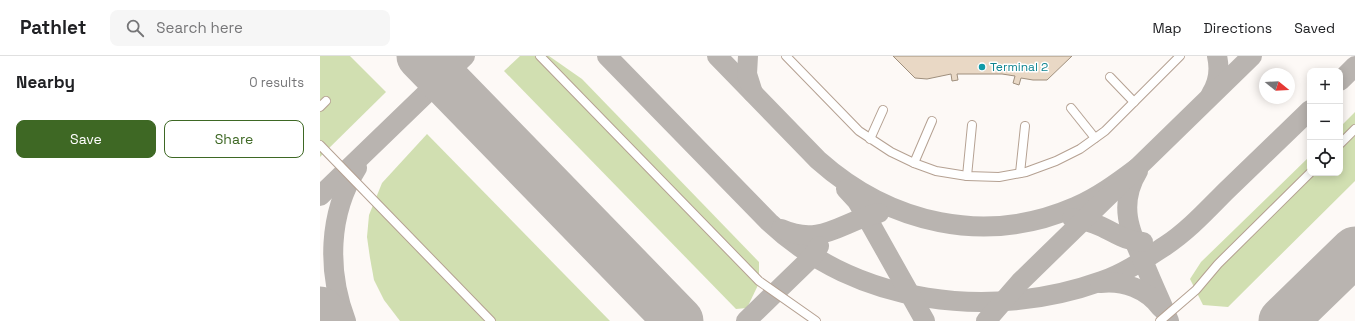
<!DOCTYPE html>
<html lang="en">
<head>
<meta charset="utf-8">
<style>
	body { margin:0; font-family:"Space Grotesk",sans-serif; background:#f6f6f6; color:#202124 }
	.controls { position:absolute; right:12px; top:12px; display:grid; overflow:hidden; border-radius:8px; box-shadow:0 2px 10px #0003 }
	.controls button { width:36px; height:36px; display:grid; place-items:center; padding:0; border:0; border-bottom:1px solid #e0e0e0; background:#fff; color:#202124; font:20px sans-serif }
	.compass { position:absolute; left:939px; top:12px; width:36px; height:36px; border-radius:50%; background:#fff; box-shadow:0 2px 10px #0003; rotate:108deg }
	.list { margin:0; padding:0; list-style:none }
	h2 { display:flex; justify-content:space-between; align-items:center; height:52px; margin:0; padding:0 16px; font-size:17px }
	h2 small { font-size:13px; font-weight:400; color:#757577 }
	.actions { display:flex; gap:8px; padding:12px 16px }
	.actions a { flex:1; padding:9px 0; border:1px solid #3e6824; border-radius:8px; text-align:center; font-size:14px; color:#3e6824 }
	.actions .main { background:#3e6824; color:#fff }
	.icon { flex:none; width:22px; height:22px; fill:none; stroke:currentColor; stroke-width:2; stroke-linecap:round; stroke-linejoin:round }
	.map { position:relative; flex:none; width:1035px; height:265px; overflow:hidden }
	header { display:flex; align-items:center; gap:24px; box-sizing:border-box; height:56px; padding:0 20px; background:#fff; border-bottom:1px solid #e0e0e0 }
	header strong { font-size:19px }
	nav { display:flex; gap:22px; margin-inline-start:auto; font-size:14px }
	.search { width:280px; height:36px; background:#f6f6f6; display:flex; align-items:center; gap:10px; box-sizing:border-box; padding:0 14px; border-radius:8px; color:#757577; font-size:15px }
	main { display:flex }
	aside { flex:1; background:#fff }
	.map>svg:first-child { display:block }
	.green { fill:#d1dfb1 }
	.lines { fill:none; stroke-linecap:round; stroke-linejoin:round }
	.taxiway { stroke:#b9b4b0; stroke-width:20 }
	.runway { stroke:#b9b4b0; stroke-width:49 }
	.building { fill:#e9d8c5; stroke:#9f8f7d }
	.minor-casing { stroke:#b5a192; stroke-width:10 }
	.minor { stroke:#fff; stroke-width:8 }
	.culture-dot { fill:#0f9aa8; stroke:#fff; stroke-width:1.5 }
	.labels { text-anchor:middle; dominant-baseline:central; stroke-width:3; stroke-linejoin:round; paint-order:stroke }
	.culture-label { font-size:12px; fill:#0d838f; stroke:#fff; text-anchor:start }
</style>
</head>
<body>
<header>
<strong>Pathlet</strong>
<div class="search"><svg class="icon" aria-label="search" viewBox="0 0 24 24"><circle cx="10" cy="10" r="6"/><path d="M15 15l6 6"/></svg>Search here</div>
<nav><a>Map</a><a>Directions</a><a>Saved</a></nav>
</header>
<main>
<aside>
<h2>Nearby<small>0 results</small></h2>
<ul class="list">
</ul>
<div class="actions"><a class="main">Save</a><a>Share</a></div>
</aside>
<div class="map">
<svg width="1035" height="265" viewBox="0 0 1035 265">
	<rect width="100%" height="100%" fill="#fdf9f6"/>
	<!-- green -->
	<g class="green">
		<polygon points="0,0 30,0 66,36 0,101"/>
		<polygon points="200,0 229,0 262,23 439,206 439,227 427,252 416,253 184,15"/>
		<polygon points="1035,56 1035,125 908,251 883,249 870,223 881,206 990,100 990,117 1020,117 1020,71"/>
		<polygon points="107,78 290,265 80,265 64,244 54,224 50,202 47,181 49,159 62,127"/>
	</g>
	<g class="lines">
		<!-- taxiway -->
		<g class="taxiway">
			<path d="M287,0L449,166C537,249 671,265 782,225C805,217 825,203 845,190C868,175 887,154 906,135C934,108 962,81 990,54"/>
			<path d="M397,0L498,104C570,168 665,190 755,151C778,141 797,127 817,112"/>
			<polyline points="428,0 427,18 433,37"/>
			<polyline points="1020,25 1035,10"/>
			<path d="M891,38C898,27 900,13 897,0"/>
			<path d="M818,115C796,151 812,180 827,214C834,231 842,248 849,265"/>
			<polyline points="526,133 537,145 546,160 605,265"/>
			<polyline points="0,140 145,0"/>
			<path d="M752,162C762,164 771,166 780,170C796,177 804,185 823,186"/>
			<path d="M461,173C502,191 522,165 559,157"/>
			<path d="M780,227C803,224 827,233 841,252"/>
			<path d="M26,265C7,215 8,158 37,112"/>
			<polyline points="426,265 493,200 499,190"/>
			<polyline points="666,265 700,226 932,0"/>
		</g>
		<!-- runway -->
		<g class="runway">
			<polyline points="101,0 359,265"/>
			<polyline points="0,255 10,265"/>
			<polyline points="963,265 1035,195"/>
		</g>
	</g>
	<!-- building -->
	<polygon class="building" points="573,0 752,0 727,24 713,24 701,22 699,29 693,27 695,20 682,18 637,18 638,24 632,25 631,18 607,23 595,22"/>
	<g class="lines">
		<defs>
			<g id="minor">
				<polyline points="220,0 439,225 496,265"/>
				<polyline points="466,0 539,75 571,96 594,107 616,115 647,120 679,121 706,116 736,105 760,93 785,75 860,0"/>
				<polyline points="790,21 814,46"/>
				<polyline points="0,51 6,45"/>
				<polyline points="751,52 775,82"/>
				<polyline points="550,83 563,54"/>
				<polyline points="1020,88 1035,73"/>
				<polyline points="0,89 171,265"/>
				<polyline points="594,107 612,65"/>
				<polyline points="700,117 705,70"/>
				<polyline points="647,120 652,69"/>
				<polyline points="840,265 876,234 898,208 990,117"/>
			</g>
		</defs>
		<!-- minor casing -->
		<use href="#minor" class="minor-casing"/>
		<!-- minor -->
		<use href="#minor" class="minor"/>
	</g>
	<!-- markers -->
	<circle class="culture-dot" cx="662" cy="11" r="4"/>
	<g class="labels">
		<!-- culture labels -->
		<g class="culture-label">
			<text x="670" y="11">Terminal 2</text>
		</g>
	</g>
</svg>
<div class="controls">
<button>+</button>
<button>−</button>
<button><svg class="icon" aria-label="locate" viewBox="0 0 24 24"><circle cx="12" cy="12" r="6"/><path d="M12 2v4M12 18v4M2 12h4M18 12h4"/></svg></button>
</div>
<svg class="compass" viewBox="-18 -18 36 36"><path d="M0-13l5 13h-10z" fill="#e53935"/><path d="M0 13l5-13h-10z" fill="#757577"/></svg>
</div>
</main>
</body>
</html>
